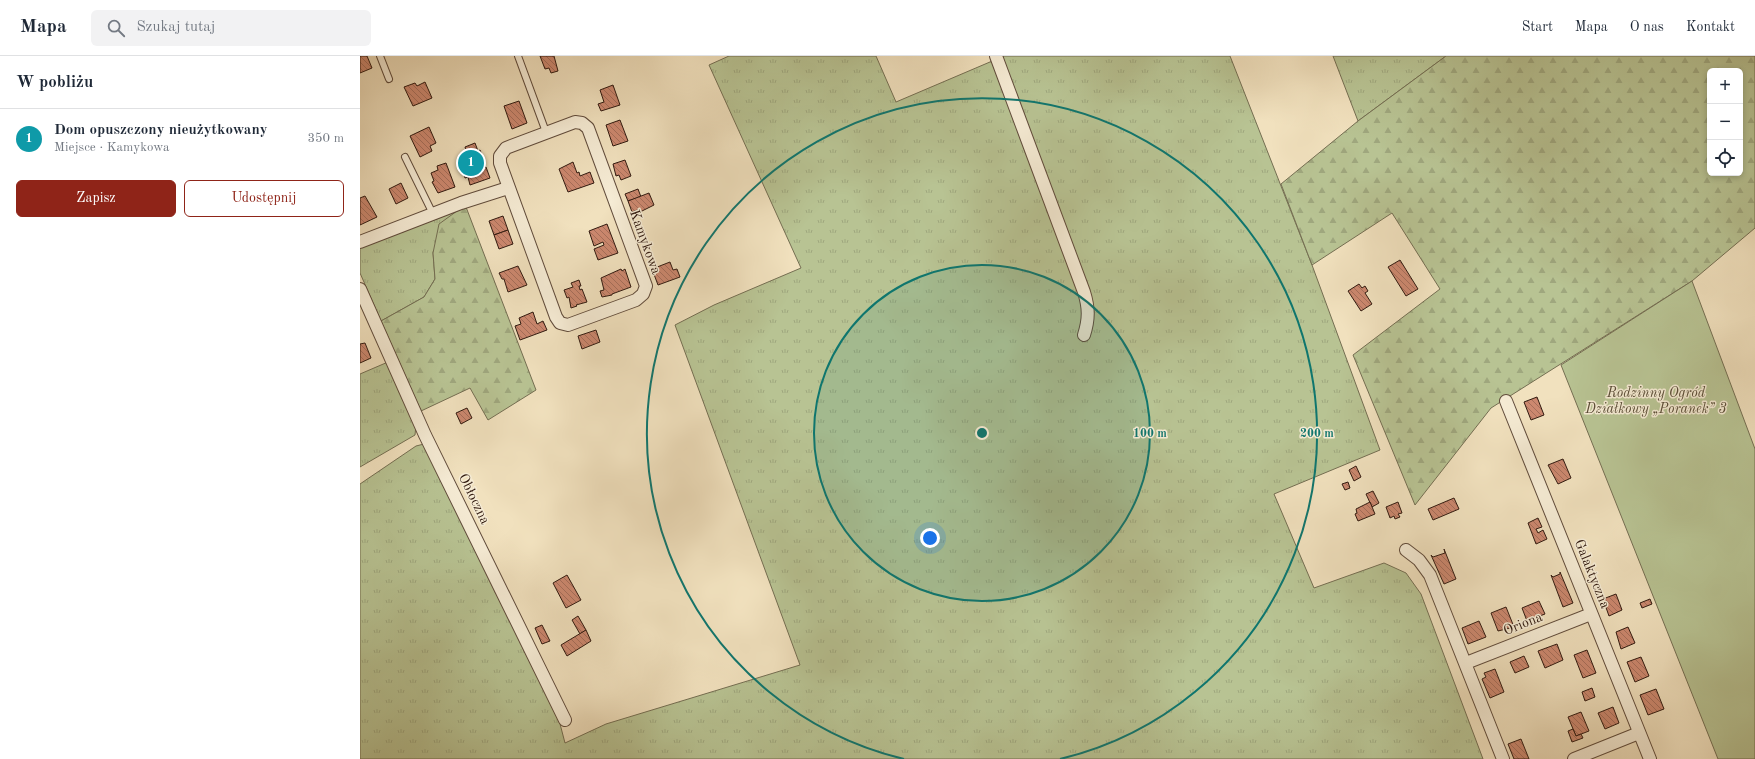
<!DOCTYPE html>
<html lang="pl">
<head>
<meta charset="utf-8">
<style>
	body { margin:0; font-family:"Old Standard TT",serif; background:#f2f2f3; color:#1f2937 }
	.controls { position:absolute; right:12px; top:12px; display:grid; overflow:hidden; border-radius:6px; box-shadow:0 2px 6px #0003 }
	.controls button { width:36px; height:36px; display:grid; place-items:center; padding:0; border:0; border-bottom:1px solid #e0e1e3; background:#fff; color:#1f2937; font:20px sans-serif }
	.you { position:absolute; left:570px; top:482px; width:14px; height:14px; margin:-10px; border:3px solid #fff; border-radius:50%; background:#1a73e8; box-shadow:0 0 0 6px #1a73e833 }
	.badge { display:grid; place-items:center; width:26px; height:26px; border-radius:50%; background:#8f2418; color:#fff; font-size:13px; font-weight:700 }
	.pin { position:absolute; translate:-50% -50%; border:2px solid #fff; box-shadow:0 1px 4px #0006 }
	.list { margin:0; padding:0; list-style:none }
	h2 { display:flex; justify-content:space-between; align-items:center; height:52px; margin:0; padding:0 16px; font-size:17px }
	h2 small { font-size:13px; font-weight:400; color:#747a83 }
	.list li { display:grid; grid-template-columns:26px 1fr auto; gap:12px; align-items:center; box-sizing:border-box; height:60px; padding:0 16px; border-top:1px solid #e0e1e3 }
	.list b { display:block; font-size:15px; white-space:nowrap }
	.list p { margin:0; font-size:13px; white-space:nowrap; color:#747a83 }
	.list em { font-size:13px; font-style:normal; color:#747a83 }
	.actions { display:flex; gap:8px; padding:12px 16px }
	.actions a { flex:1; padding:9px 0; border:1px solid #8f2418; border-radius:6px; text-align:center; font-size:14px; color:#8f2418 }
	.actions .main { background:#8f2418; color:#fff }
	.icon { flex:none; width:22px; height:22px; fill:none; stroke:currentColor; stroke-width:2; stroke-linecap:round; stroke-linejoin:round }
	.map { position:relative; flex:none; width:1395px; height:703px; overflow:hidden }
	header { display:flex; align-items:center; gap:24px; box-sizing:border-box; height:56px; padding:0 20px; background:#fff; border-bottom:1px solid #e0e1e3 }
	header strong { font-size:19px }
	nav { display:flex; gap:22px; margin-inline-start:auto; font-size:14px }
	.search { width:280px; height:36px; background:#f2f2f3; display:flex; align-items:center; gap:10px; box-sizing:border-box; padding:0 14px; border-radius:6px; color:#747a83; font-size:15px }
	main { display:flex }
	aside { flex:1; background:#fff }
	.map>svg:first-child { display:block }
	.grass { fill:url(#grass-tufts); stroke:#746e52 }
	.forest { fill:url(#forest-firs); stroke:#746e52; fill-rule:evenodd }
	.green { fill:#b8c393; stroke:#746e52 }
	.building { fill:url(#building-back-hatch); stroke:#311a10 }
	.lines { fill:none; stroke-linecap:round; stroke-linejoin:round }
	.lane-casing { stroke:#614c3c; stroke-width:8 }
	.street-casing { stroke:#614c3c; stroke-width:14 }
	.lane { stroke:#f6ecd5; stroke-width:6 }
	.street { stroke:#f6ecd5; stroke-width:12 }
	.ring { fill:none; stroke:#0f766e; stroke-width:2 }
	.labels { text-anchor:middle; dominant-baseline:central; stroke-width:3; stroke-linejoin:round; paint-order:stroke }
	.street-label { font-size:14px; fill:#311a10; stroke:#f6ecd5 }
	.park-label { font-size:14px; font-style:italic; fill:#5a4d37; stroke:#f6ecd5 }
	.centre { fill:#0f766e; stroke:#f6ecd5; stroke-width:2 }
	.ring-label { font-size:12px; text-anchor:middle; font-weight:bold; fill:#0f766e; stroke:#f6ecd5; stroke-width:3; stroke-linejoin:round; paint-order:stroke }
</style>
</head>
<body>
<header>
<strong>Mapa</strong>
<div class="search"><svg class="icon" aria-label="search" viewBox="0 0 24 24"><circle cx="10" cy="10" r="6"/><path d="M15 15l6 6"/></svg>Szukaj tutaj</div>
<nav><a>Start</a><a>Mapa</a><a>O nas</a><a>Kontakt</a></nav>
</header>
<main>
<aside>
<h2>W pobliżu<small></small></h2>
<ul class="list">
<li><span class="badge" style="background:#0f9aa8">1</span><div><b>Dom opuszczony nieużytkowany</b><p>Miejsce · Kamykowa</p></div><em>350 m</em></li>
</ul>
<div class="actions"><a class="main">Zapisz</a><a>Udostępnij</a></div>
</aside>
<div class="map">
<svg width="1395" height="703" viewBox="0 0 1395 703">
	<defs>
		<pattern id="grass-tufts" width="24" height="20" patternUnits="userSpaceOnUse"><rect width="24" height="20" fill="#b8c393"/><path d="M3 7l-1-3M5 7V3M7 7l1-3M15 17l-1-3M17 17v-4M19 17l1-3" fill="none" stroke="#9fa77e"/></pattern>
		<pattern id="forest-firs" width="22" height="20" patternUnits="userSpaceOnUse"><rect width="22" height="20" fill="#b8c393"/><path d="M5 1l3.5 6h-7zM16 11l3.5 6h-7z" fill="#9fa77e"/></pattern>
		<pattern id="building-back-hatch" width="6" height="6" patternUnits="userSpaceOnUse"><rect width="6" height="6" fill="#cc886f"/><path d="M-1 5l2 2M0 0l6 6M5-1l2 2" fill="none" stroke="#a66e5a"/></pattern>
	</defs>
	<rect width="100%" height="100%" fill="#f1e1be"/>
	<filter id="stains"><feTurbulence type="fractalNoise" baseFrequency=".005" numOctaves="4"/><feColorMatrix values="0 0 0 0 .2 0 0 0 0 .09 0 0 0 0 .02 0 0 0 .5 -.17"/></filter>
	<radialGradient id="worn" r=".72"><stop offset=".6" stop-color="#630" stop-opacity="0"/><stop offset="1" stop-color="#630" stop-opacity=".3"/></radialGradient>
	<!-- grass -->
	<g class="grass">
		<polygon points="369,0 516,0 536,46 644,0 870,0 952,209 1020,394 914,438 954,532 1024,507 1046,517 1061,538 1123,703 0,703 0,428 56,390 64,388 199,664 205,687 246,668 440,609 315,269 354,249 441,212 349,9"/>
		<polygon points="973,0 1086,0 998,65"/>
		<polygon points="97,155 73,196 75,223 64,241 21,265 0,217 0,192"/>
		<polygon points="28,306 56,369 55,379 0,411 0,318"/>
	</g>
	<!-- forest -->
	<g class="forest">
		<path d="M1086,0H1395V172L1332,225L1131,352L1055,449L993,299L1080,233L1032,157L952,209L921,128L998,65ZM1350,15H1380V117H1350Z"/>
		<polygon points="106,151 176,334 128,364 110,332 61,355 21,265 64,241 75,223 73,197 79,168 97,155"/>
	</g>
	<!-- green -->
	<polygon class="green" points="1332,225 1395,393 1395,703 1358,703 1201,309"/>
	<!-- building -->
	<g class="building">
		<polygon points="0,0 7,0 12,12 0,17"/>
		<polygon points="180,0 194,0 198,15 191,17 189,12 185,13"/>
		<polygon points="65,26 72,42 53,50 44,31 55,27 57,30"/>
		<polygon points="253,29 260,49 241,55 238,48 244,46 240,34"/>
		<polygon points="159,45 167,67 152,73 144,50"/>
		<polygon points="260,64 268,85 253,90 246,69"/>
		<polygon points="69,71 76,87 70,90 72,95 60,101 50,80"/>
		<polygon points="115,87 118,95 120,94 124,104 119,106 121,113 126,111 130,122 110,129 108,121 105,122 99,101 107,98 105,91"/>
		<polygon points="265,104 271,120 261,124 259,119 256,120 253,108"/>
		<polygon points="213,106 217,117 219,116 220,120 230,116 234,127 208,136 199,113"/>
		<polygon points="86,107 95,131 78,137 72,126 74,125 71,117 78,114 77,110"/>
		<polygon points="41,127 48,142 36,148 29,133"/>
		<polygon points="278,133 281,141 268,145 265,138"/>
		<polygon points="289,137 294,149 280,156 280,153 272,156 268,145"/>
		<polygon points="5,140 17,161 0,169 0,142"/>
		<polygon points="143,160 148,174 134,179 129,165"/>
		<polygon points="247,168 258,197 238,204 234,193 244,189 243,186 234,190 229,175"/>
		<polygon points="148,174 153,188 139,193 134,179"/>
		<polygon points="1040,204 1058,233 1046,240 1028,211"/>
		<polygon points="310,206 313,214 317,213 320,221 298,229 292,213"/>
		<polygon points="158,210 167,229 148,236 144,223 142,223 139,217"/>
		<polygon points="261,213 262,215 265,213 271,231 252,238 252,239 242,241 240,235 244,234 241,222"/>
		<polygon points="219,224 221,230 219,230 220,234 222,233 227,246 216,249 217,250 211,252 209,241 207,242 204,234 213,231 211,227"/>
		<polygon points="999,228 1002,232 1005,230 1008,235 1005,237 1012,248 1001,255 988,235"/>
		<polygon points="173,256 177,268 183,265 187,274 160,284 155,270 161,268 159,262"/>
		<polygon points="236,274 240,286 222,293 218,280"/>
		<polygon points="5,287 11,302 0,307 0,288"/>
		<polygon points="1177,341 1184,359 1171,364 1164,346"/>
		<polygon points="107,352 112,362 101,368 96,357"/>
		<polygon points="1203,403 1211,422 1198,428 1188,409"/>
		<polygon points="996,410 1001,421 994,425 989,414"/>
		<polygon points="988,426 990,432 985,434 982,428"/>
		<polygon points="1013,435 1019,447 1012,451 1006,438"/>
		<polygon points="1094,442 1099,453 1073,464 1068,453"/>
		<polygon points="1010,446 1015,458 998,465 995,458 997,457 996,453"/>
		<polygon points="1038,446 1042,457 1038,458 1040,461 1035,463 1034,460 1030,462 1026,451"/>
		<polygon points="1178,462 1182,471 1176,473 1178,477 1183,474 1187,483 1176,488 1168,467"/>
		<polygon points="1084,493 1096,523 1084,528 1071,499 1073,501 1085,497"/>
		<polygon points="1200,516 1213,547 1203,551 1191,519 1193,521 1200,518"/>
		<polygon points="207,519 221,544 206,552 193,527"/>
		<polygon points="1256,538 1262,554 1249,560 1243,543"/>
		<polygon points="1290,543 1292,548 1282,552 1280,547"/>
		<polygon points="1179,545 1185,558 1167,565 1162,552"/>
		<polygon points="1146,551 1154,571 1138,575 1131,557"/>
		<polygon points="218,560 226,574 220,578 212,564"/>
		<polygon points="1119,565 1126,581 1108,588 1102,572"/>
		<polygon points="182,569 190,585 182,588 175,572"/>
		<polygon points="1268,571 1275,587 1261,593 1256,576"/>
		<polygon points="226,574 231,585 207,600 201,589"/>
		<polygon points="1197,588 1203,604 1185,612 1178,595"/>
		<polygon points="1227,594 1236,617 1223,622 1214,599"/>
		<polygon points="1164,600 1169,611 1155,617 1150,606"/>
		<polygon points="1281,601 1289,620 1275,626 1267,606"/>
		<polygon points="1135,613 1144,636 1130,642 1122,623 1126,621 1124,617"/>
		<polygon points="1232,632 1235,641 1225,645 1222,636"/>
		<polygon points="1296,633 1304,653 1288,659 1280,639"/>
		<polygon points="1253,651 1259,667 1245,673 1238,657"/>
		<polygon points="1221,656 1229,675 1216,680 1208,661"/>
		<polygon points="1213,673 1216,680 1221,678 1223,682 1212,686 1208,675"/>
		<polygon points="1161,683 1169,703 1154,703 1148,688"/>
	</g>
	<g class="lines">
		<defs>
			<g id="lane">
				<polyline points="20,0 29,23"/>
				<polyline points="158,0 186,76"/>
				<polyline points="45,101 73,158"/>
			</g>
			<g id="street">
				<path d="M636,0L724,236C729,252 729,263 724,279"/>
				<polygon points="215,66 222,67 228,72 286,230 283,238 276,244 208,269 200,267 196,261 140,107 140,100 146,92"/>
				<polyline points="0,186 101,147 148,132"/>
				<polyline points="0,233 65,379 205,664"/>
				<polyline points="1146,345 1290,703"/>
				<polyline points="1046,494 1059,504 1070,519 1143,703"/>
				<polyline points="1106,607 1231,558"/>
				<polyline points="1214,703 1279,677"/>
			</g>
		</defs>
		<!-- lane casing -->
		<use href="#lane" class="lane-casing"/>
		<!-- street casing -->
		<use href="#street" class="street-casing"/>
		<!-- lane -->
		<use href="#lane" class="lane"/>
		<!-- street -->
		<use href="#street" class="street"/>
	</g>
	<!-- distance rings -->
	<circle cx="622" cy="377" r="168" fill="#0f766e" fill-opacity=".12"/>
	<g class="ring">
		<circle cx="622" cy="377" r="168"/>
		<path d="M544 703A335 335 0 1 1 700 703"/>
	</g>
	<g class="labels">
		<!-- street labels -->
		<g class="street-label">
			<text transform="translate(285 186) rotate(70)">Kamykowa</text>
			<text transform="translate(114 443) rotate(64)">Obłoczna</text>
			<text transform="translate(1232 518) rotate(68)">Galaktyczna</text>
			<text transform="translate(1163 568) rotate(-22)">Oriona</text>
		</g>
		<!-- park labels -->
		<g class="park-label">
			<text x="1296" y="337">Rodzinny Ogród<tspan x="1296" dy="16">Działkowy „Poranek” 3</tspan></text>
		</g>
	</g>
	<circle cx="622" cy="377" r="6" class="centre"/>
	<g class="ring-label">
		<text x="790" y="381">100 m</text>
		<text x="957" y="381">200 m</text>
	</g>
	<rect width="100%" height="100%" filter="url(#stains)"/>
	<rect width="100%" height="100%" fill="url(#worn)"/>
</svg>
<div class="controls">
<button>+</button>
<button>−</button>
<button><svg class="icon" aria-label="locate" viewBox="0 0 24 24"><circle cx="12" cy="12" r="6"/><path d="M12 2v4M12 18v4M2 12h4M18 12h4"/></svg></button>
</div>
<div class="you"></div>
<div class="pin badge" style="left:111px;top:107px;background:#0f9aa8">1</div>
</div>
</main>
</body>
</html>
